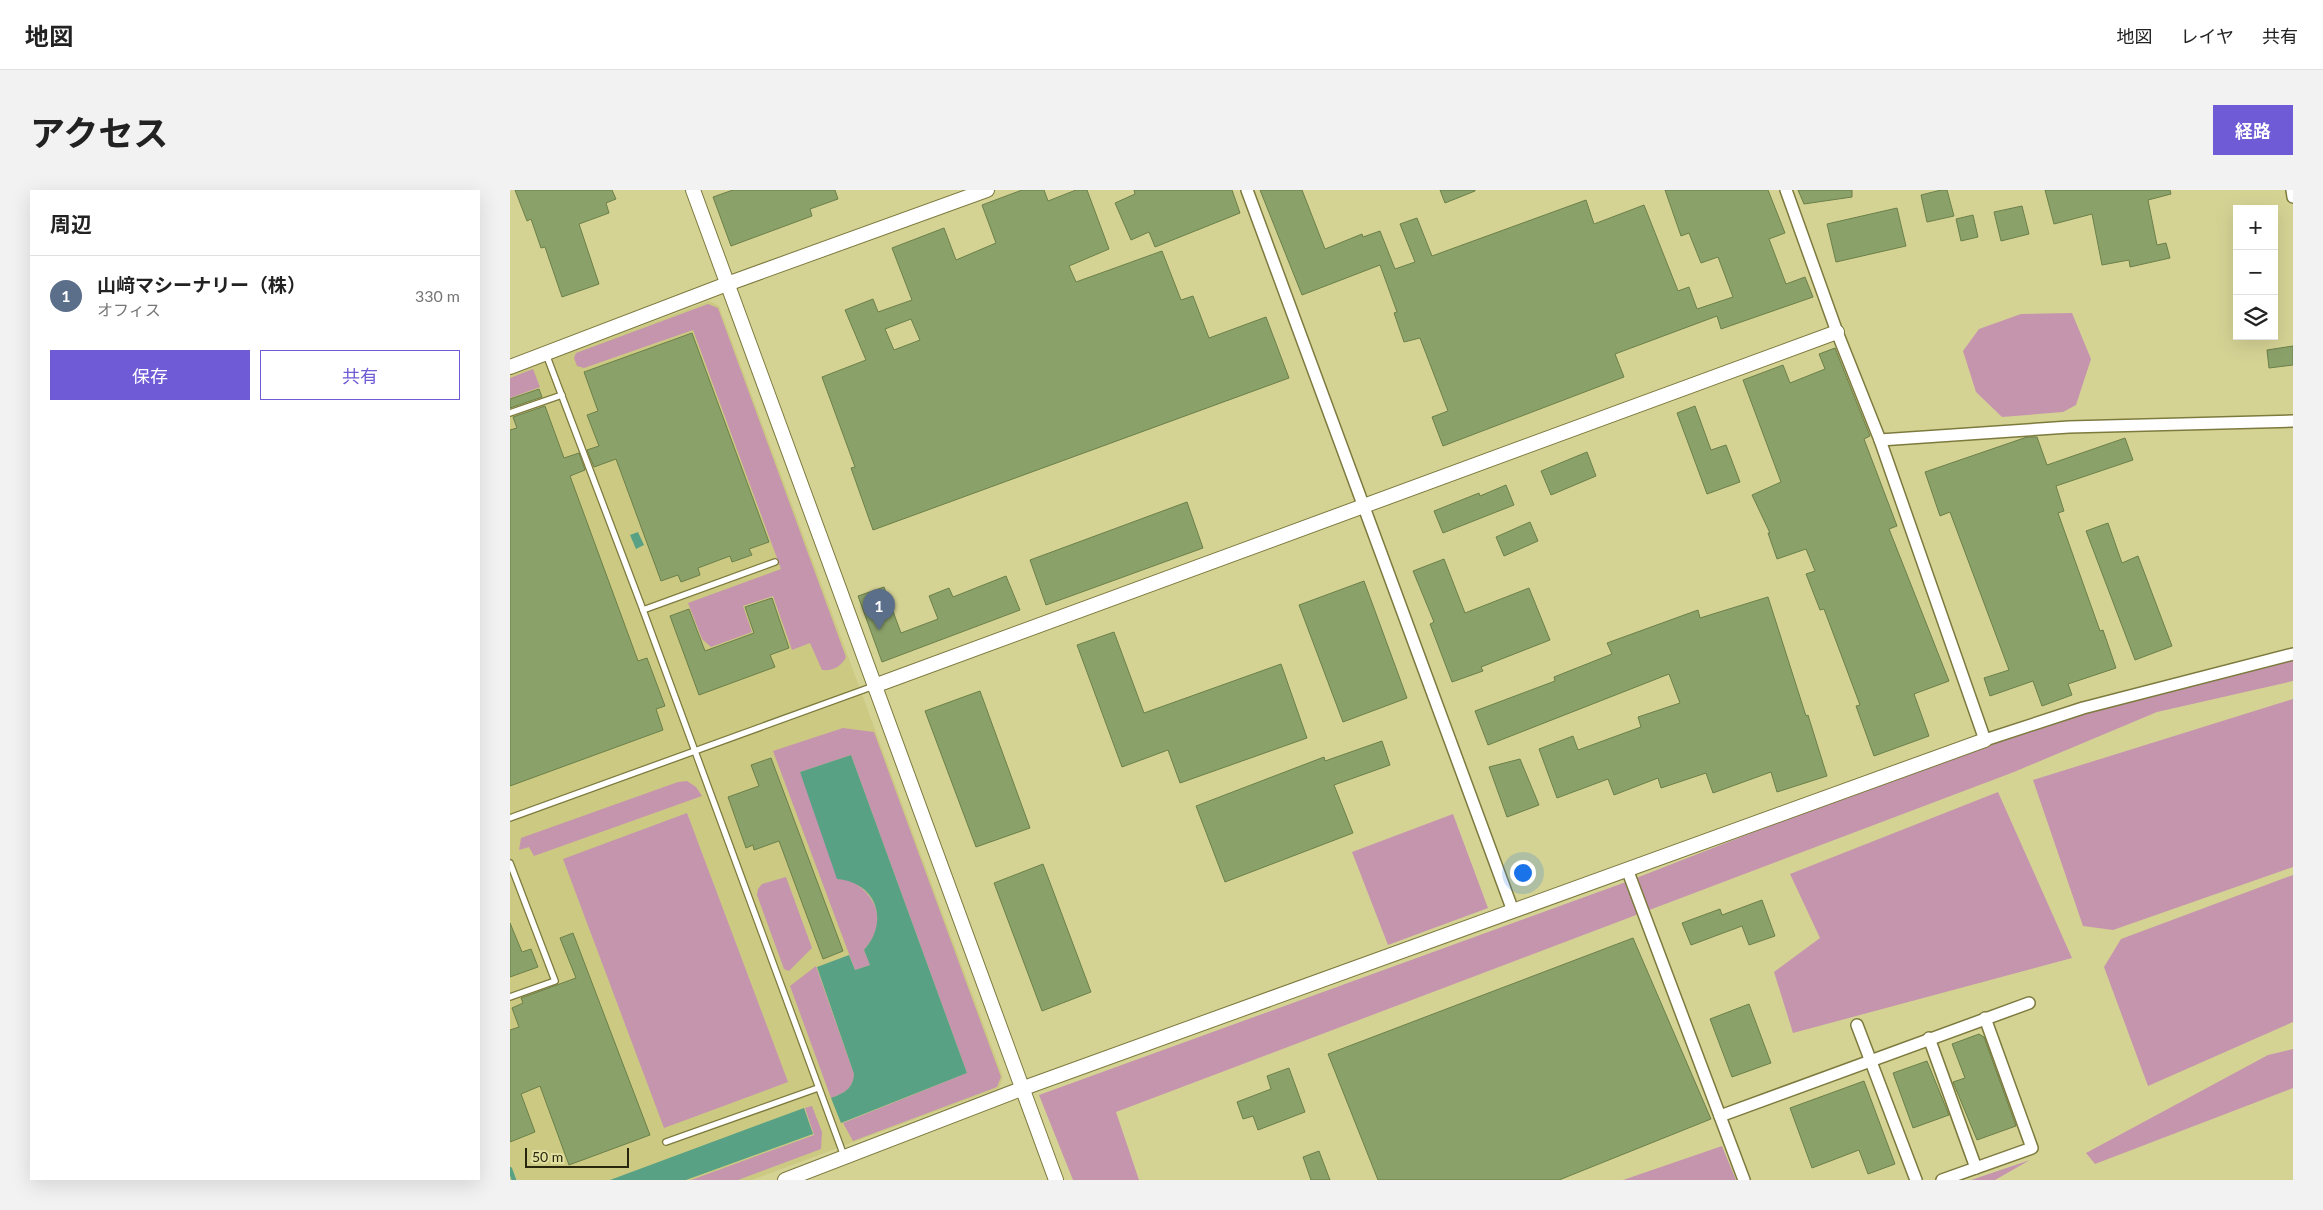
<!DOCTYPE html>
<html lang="ja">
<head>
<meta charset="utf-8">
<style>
	body { margin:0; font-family:Lato,"Noto Sans JP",sans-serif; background:#f2f2f2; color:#222 }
	.controls { position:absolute; right:15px; top:15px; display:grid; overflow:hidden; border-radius:0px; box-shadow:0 5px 20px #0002 }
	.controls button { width:45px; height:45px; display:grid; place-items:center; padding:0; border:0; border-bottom:1px solid #e0e0e0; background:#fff; color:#222; font:25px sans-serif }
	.scale { position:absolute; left:15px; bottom:12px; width:104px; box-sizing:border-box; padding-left:5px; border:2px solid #28270d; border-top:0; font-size:14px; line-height:18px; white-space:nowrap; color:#28270d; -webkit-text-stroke:4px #e2e0a0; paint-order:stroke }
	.you { position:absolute; left:1012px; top:682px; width:18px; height:18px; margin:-12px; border:4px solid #fff; border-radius:50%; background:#1a73e8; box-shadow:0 0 0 8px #1a73e833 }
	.badge { display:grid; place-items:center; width:32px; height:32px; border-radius:50%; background:#6e5bd5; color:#fff; font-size:16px; font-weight:700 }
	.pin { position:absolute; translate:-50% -41px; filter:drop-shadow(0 1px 2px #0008) }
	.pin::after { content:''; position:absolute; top:26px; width:18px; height:15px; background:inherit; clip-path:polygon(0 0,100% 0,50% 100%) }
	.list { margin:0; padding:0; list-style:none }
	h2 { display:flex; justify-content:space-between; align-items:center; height:65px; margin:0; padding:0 20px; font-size:21px }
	h2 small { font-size:16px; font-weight:400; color:#767676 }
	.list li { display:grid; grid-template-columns:32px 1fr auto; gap:15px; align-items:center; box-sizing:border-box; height:80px; padding:0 20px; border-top:1px solid #e0e0e0 }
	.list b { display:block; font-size:19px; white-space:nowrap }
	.list p { margin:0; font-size:16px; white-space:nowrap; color:#767676 }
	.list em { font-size:16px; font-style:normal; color:#767676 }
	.actions { display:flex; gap:10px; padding:15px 20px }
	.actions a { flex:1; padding:11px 0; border:1px solid #6e5bd5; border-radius:0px; text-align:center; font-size:18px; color:#6e5bd5 }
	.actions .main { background:#6e5bd5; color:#fff }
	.icon { flex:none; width:28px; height:28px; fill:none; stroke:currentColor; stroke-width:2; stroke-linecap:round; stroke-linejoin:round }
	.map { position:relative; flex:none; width:1783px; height:990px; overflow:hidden; border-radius:0px }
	header { display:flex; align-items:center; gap:30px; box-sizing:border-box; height:70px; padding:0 25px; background:#fff; border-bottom:1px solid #e0e0e0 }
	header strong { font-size:24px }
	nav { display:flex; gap:28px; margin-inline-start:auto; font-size:18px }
	.intro { display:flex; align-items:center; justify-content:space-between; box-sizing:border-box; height:120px; padding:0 30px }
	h1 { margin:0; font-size:35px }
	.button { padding:12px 22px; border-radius:0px; background:#6e5bd5; color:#fff; font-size:18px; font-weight:700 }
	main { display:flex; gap:30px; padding:0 30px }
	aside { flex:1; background:#fff; border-radius:0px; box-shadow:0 5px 20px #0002 }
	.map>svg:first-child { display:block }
	.built { fill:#ccc982 }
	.green { fill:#c595ae }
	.water { fill:#59a184 }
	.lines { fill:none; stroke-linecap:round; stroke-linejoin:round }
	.stream { stroke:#59a184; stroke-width:4.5 }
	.building { fill:#8ba16a; stroke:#6b8049; fill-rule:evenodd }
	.service-casing { stroke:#7d7a3e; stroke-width:8 }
	.minor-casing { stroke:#7d7a3e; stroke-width:14 }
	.tertiary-casing { stroke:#7d7a3e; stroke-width:16 }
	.service { stroke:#fff; stroke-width:5.5 }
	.minor { stroke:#fff; stroke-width:11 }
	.tertiary { stroke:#fff; stroke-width:14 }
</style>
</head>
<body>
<header>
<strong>地図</strong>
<nav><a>地図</a><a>レイヤ</a><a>共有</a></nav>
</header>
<div class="intro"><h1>アクセス</h1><a class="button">経路</a></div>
<main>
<aside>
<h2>周辺<small></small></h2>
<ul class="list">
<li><span class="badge" style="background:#5c6f8a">1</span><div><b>山﨑マシーナリー（株）</b><p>オフィス</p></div><em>330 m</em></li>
</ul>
<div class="actions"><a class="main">保存</a><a>共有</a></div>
</aside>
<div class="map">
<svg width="1783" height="990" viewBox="0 0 1783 990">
	<rect width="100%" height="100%" fill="#d5d394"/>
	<!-- built -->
	<polygon class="built" points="199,111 209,116 493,887 489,898 242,990 0,990 0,185"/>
	<!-- green -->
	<g class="green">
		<path d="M198,114L208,118L336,467C331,477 323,481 312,480L300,453L282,460L263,406L233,416L242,442L201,457L192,449L178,413L271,379L183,140L74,178L67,176L64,168L66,163Z"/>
		<polygon points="1562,123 1581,169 1566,215 1553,222 1492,227 1466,202 1453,161 1469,139 1511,124"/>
		<polygon points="23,179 30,197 0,208 0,188"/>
		<polygon points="1783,470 1783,491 1647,522 1504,582 606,922 629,990 563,990 529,905 1116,692 1507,539"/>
		<polygon points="1783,509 1783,677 1603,740 1573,736 1523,590"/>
		<path d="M333,538L364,542L491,887L487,897L343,951L333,933L457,883L341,565L290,582L340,690C369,706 377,734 354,760L360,775L345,780L263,561Z"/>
		<polygon points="177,591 186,597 192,606 24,666 19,657 9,660 11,648 168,592"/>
		<polygon points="1488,602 1562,768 1283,843 1264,782 1310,748 1280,684"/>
		<polygon points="177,623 278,892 154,938 53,669"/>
		<polygon points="943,624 978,718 878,755 842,662"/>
		<polygon points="1783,685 1783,832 1638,896 1594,777 1611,749"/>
		<polygon points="276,687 302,758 279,781 274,779 247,705 248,699 252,694"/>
		<path d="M306,776L344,884C343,899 334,903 321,908L280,796Z"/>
		<polygon points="1783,859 1783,898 1585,974 1576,963 1758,865"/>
		<polygon points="302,916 312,942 311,959 228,990 181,990 304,945 295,918"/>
		<polygon points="1212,956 1226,990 1113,990"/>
		<polygon points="1520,970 1485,990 1461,990"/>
	</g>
	<!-- water -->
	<g class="water">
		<polygon points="128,342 134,355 126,359 120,345"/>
		<path d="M341,565L457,883L331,933L321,908C334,903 343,899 344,884L307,777L339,765L345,780L360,775L354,760C380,731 366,692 327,689L290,582Z"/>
		<polygon points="294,918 303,944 176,990 100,990"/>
	</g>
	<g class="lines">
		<!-- stream -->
		<polyline class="stream" points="0,979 4,990"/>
	</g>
	<!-- building -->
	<g class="building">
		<polygon points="5,0 102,0 106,9 96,13 99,23 69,34 89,94 52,107 35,57 31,58 21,29 17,31"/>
		<polygon points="223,0 325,0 328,9 300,19 302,26 221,56 203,7"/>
		<path d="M512,0H534L538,11L566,0H577L599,59L559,76L566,92L652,61L671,110L683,106L699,148L756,127L779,188L363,340L341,278L345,277L312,187L356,170L335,120L363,109L368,122L402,110L382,58L434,38L446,70L486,53L472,15ZM401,129L410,150L384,160L375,139Z"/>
		<polygon points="624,0 722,0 730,23 645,57 639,42 621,50 605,13 625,4"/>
		<polygon points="750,0 792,0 815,59 852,44 853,47 870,41 885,79 905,72 890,34 907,28 922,66 1076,10 1084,34 1134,15 1168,101 1179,97 1187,119 1223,107 1208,67 1191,73 1179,43 1171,46 1155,0 1258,0 1275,43 1259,49 1276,94 1295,87 1303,107 1211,139 1207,126 1105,164 1114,187 933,256 922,227 938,221 910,148 894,152 884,123 887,122 870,75 792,105"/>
		<polygon points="930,0 965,0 965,1 935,13"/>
		<polygon points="1288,0 1342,0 1342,7 1294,14"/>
		<polygon points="1431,0 1437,0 1444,26 1417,32 1411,5"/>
		<polygon points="1535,0 1660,0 1661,4 1638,10 1647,55 1656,53 1660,68 1620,77 1619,70 1592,75 1582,24 1544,34"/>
		<polygon points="1512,16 1519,44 1491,51 1484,22"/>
		<polygon points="1387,18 1396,56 1326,72 1317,34"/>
		<polygon points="1463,25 1468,47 1451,51 1446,29"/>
		<polygon points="182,143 259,352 239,359 242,365 222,372 220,366 188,378 190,385 171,392 168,385 151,391 106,269 84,277 77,260 89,256 77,225 88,221 74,182"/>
		<polygon points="1783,156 1783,175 1759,178 1757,160"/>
		<polygon points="1325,158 1360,246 1354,249 1387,336 1379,339 1439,491 1404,504 1419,546 1364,566 1346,516 1350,515 1314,419 1310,420 1296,384 1305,381 1296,359 1267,369 1258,343 1260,343 1242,305 1271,292 1233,190 1273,175 1280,193 1315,179 1309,164"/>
		<polygon points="29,199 32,207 0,218 0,209"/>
		<polygon points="35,216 54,268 69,263 75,280 60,286 128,471 137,468 155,516 146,519 153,540 0,596 0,240 7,238 3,227"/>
		<polygon points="1185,216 1201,260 1216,255 1230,292 1197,304 1167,223"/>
		<polygon points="1517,247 1527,247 1537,275 1615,248 1623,270 1546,296 1554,321 1548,323 1590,441 1593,440 1606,478 1558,494 1562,505 1532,516 1523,491 1480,506 1474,488 1499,480 1440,322 1430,326 1415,282"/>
		<polygon points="1077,262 1086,286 1041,305 1031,281"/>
		<polygon points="996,295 1004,315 933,343 924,321 969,303 970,306"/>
		<polygon points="677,312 693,358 536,415 520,370"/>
		<polygon points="1020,332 1028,351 994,366 986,347"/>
		<polygon points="1598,333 1612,373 1628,366 1662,456 1625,470 1576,341"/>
		<polygon points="934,369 955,423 1019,398 1040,450 971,477 973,481 942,492 920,434 924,432 903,381"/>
		<polygon points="496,386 510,420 372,472 348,406 374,397 391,443 428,429 419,406 439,398 443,407"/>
		<polygon points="854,391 897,508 833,532 789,415"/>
		<polygon points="1258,407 1296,526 1298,525 1317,586 1267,602 1261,582 1203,603 1196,583 1151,598 1148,588 1104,605 1098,589 1047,608 1029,559 1063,546 1068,560 1131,537 1128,527 1170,513 1159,484 978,555 965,521 1045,491 1044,487 1102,464 1097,453 1188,420 1190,428"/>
		<polygon points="262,408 279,458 260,465 265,477 189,505 160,426 179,419 195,461 244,443 235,417"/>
		<polygon points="604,442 634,523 771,474 797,548 670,593 658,560 612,577 567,455"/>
		<polygon points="470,501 520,638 466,657 415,521"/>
		<polygon points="872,551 880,575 824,595 843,643 715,692 686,616 814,567 815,571"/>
		<polygon points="261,568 333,761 313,769 269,651 244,660 243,655 236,658 218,607 249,596 241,575"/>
		<polygon points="1010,569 1029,615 997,627 979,577"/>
		<polygon points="533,674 581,802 532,821 484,693"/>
		<polygon points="1252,710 1265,746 1239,755 1232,736 1181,755 1172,733 1210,719 1212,725"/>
		<polygon points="0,733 12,762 21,759 28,777 0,787"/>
		<polygon points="63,743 140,945 59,975 30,896 11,904 25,942 0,952 0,840 9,837 2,818 13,813 11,808 66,788 50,748"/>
		<polygon points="1123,748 1201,929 1049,990 868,990 818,864"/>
		<polygon points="1239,814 1261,873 1222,887 1200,829"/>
		<polygon points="1469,844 1474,847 1506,936 1467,950 1443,892 1455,888 1442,854"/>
		<polygon points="1417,871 1439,925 1403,938 1383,883"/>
		<polygon points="779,878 795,922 748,940 743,926 733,929 727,912 761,899 757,886"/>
		<polygon points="1354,891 1385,974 1358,984 1349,960 1302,978 1280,918"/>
		<polygon points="809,961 820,990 801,990 793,967"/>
	</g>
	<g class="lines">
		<defs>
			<g id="service">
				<polyline points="36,164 133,420 334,966"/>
				<polyline points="0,223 52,205"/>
				<polyline points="133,420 265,372"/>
				<polyline points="0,628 364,496"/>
				<polyline points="0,673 45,791 0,807"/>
				<polyline points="156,952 308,898"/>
			</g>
			<g id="minor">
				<polyline points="737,0 1003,721"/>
				<polyline points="1276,0 1327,142 1370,250 1475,550 1573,518 1783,464"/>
				<polyline points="1782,0 1783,7"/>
				<polyline points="1370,250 1559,237 1783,231"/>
				<polyline points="1117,679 1234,990"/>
				<polyline points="1347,835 1406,990"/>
				<polyline points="1419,848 1466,978"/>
				<polyline points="1210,926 1519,813"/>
				<polyline points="1432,990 1522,958 1475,828"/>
			</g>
			<g id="tertiary">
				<polyline points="183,0 546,990"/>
				<polyline points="0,177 217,94 477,0"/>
				<polyline points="364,496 1327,142"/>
				<polyline points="275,990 511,899 1475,550"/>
			</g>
		</defs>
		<!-- service casing -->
		<use href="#service" class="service-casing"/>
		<!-- minor casing -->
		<use href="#minor" class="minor-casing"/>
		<!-- tertiary casing -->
		<use href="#tertiary" class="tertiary-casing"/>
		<!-- service -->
		<use href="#service" class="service"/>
		<!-- minor -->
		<use href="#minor" class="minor"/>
		<!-- tertiary -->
		<use href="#tertiary" class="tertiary"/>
	</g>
</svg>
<div class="controls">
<button>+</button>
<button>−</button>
<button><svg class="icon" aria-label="layers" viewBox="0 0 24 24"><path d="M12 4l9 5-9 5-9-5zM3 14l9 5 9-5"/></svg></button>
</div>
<div class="scale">50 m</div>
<div class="you"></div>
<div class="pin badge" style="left:369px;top:440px;background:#5c6f8a">1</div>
</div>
</main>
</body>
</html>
